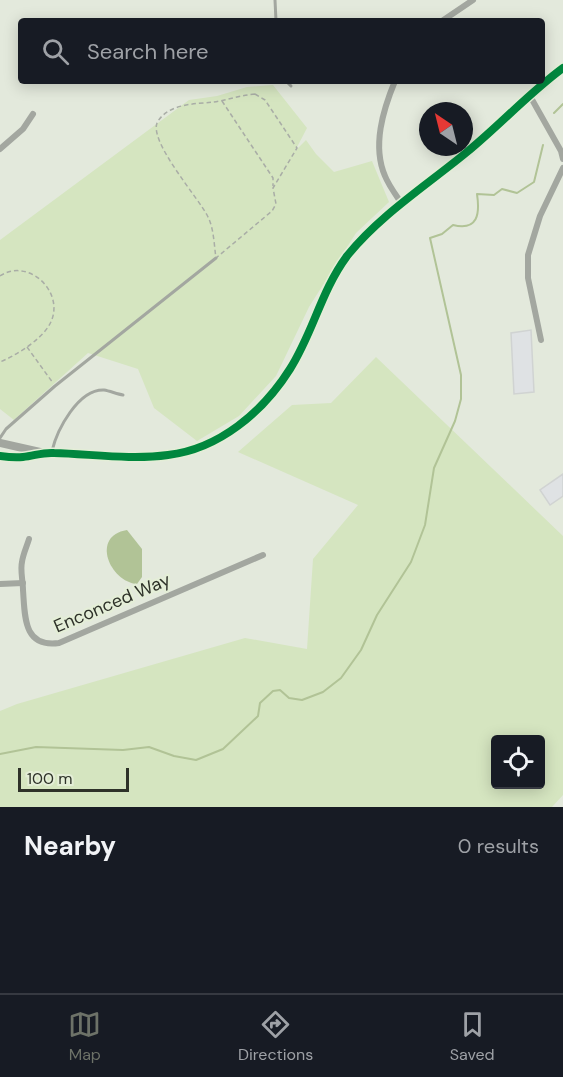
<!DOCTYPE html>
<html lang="en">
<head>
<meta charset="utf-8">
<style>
	body { margin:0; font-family:"DM Sans",sans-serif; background:#20242c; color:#f1f3f6 }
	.controls { position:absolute; right:18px; bottom:18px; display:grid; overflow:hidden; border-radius:6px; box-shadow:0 3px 15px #0003 }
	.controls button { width:54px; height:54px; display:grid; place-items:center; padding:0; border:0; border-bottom:2px solid #363941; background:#171b24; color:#f1f3f6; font:30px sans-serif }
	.compass { position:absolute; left:419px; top:102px; width:54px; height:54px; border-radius:50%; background:#171b24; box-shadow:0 3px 15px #0003; rotate:325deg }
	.scale { position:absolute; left:18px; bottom:15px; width:111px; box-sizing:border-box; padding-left:6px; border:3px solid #2e3229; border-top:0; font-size:16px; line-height:21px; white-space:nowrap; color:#2e3229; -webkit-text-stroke:4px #e4eed7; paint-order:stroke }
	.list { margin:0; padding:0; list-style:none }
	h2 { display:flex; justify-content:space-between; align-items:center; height:78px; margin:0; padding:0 24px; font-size:26px }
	h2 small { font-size:20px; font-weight:400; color:#9ea1a6 }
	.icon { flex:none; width:33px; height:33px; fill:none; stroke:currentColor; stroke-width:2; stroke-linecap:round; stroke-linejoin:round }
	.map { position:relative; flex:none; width:563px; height:807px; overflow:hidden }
	.search { position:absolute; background:#171b24; box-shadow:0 3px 15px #0003; left:18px; right:18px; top:18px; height:66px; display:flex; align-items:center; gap:15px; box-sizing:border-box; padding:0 21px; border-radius:6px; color:#9ea1a6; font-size:22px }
	.sheet { height:186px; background:#171b24 }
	nav { display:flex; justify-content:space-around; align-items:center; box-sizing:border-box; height:84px; border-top:2px solid #363941; background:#171b24; font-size:16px; color:#9ea1a6 }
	nav a { display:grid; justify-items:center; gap:3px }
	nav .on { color:#6d7268 }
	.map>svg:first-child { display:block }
	.green { fill:#d5e5c0; fill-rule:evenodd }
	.water { fill:#b1c396 }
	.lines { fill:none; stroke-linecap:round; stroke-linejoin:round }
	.stream { stroke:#b1c396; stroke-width:2 }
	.building { fill:#dfe2e4; stroke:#d0d3d2; stroke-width:1.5 }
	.path { stroke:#a9ada6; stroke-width:1.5; stroke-dasharray:4.5 3; stroke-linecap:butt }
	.lane { stroke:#a3a7a0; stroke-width:3 }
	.street { stroke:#a3a7a0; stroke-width:6 }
	.secondary { stroke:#a2a69f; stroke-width:8 }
	.cycleway-casing { stroke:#e4eed7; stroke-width:11 }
	.cycleway { stroke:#00873e; stroke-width:8 }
	.labels { text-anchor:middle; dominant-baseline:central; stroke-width:4.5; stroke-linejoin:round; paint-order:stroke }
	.street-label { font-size:18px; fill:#2e3229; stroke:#e4eed7 }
</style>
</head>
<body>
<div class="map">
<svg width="563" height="807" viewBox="0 0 563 807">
	<rect width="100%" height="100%" fill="#e3e9dc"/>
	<!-- green -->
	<g class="green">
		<polygon points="273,85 307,128 295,151 306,140 316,154 334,172 372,161 389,202 356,233 309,307 276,376 239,416 197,441 154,408 138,369 88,353 14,420 0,409 0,240 189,100 217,96 247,87"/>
		<path d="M376,357L563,536V795L552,807H0V711L17,704L245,638L307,649L313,559L358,505L238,452L292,405L331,403ZM496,740H540V784H496Z"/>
	</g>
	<!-- water -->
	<path class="water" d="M127,530L142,549V577L137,584C110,582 90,536 127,530Z"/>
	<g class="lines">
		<!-- stream -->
		<g class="stream">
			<polyline points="554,113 563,104"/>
			<path d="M0,754L36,747L123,750L149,747L174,756L196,760L223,749L258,716L260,703L273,691L280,690L289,698L302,700L323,692L341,678L361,650L377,615L411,562L425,525L434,468L455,421L461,399V375L430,238L442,234L453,225C478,231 480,214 477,194L494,195L502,189L517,193L534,182L543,145"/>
		</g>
	</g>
	<!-- building -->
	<g class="building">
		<polygon points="531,330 534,392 514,394 511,333"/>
		<polygon points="563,474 563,496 550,505 540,490"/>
	</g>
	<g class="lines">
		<!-- path -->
		<g class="path">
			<path d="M255,94L265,100L297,148L273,188L276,204L272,211L216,258C214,245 214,229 208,217C199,198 146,139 158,121C170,103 196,104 214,102C228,100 241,95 255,94Z"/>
			<polyline points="222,101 273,178 273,186"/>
			<path d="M0,276C30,256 69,296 48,327C39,341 15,356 0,362"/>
			<polyline points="27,347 53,383"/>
		</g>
		<!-- lane -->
		<g class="lane">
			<polyline points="275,0 276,21"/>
			<polyline points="286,81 291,86"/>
			<polyline points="0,438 6,429 55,386 216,258"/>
			<path d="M52,451C57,430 78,389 104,390C110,391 117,394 123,395"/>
		</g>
		<!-- street -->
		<g class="street">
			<polyline points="442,21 473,0"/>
			<path d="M395,81C383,110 372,146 385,176C389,186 396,195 402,204"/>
			<polyline points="530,96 561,151 563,159"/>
			<polyline points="0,149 23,129 33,114"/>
			<polyline points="541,340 528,278 528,255 540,216 563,168"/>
			<path d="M29,539C27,546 23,554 22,562C20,570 23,581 23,590C25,616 23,648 59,643L263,555"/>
			<polyline points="0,584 23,583"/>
		</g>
		<!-- secondary -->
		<g class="secondary">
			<polyline points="0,443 40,452"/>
			<path d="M0,456C7,457 15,458 23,457C34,456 43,452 54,453C91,454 131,460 168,455C219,449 263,412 290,369C313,333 321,291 347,256C380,215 427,185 467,152C500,125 529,93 563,68"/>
		</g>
		<defs>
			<path id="cycleway" d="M0,456C7,457 15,458 23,457C34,456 43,452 54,453C91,454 131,460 168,455C219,449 263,412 290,369C313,333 321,291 347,256C380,215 427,185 467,152C500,125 529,93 563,68"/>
		</defs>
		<!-- cycleway casing -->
		<use href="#cycleway" class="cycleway-casing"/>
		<!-- cycleway -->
		<use href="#cycleway" class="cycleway"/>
	</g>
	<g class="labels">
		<!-- street labels -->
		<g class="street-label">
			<text transform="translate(112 603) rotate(-23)">Enconced Way</text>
		</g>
	</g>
</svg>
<div class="controls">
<button><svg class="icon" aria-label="locate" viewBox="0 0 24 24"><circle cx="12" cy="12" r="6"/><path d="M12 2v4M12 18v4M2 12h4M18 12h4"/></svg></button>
</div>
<svg class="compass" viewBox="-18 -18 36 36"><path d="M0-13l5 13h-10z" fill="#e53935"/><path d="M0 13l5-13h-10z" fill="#9ea1a6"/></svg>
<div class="scale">100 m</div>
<div class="search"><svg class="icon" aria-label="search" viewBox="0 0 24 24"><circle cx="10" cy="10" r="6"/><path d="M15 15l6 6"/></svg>Search here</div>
</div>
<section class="sheet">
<h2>Nearby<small>0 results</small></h2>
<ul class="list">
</ul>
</section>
<nav>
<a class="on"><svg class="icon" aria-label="map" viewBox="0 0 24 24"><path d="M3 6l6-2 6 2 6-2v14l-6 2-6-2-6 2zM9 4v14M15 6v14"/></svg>Map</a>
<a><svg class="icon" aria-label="directions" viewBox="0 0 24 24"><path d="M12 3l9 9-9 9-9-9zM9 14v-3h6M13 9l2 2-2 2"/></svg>Directions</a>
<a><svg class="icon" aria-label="saved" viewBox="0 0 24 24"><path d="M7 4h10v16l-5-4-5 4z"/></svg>Saved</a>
</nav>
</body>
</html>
